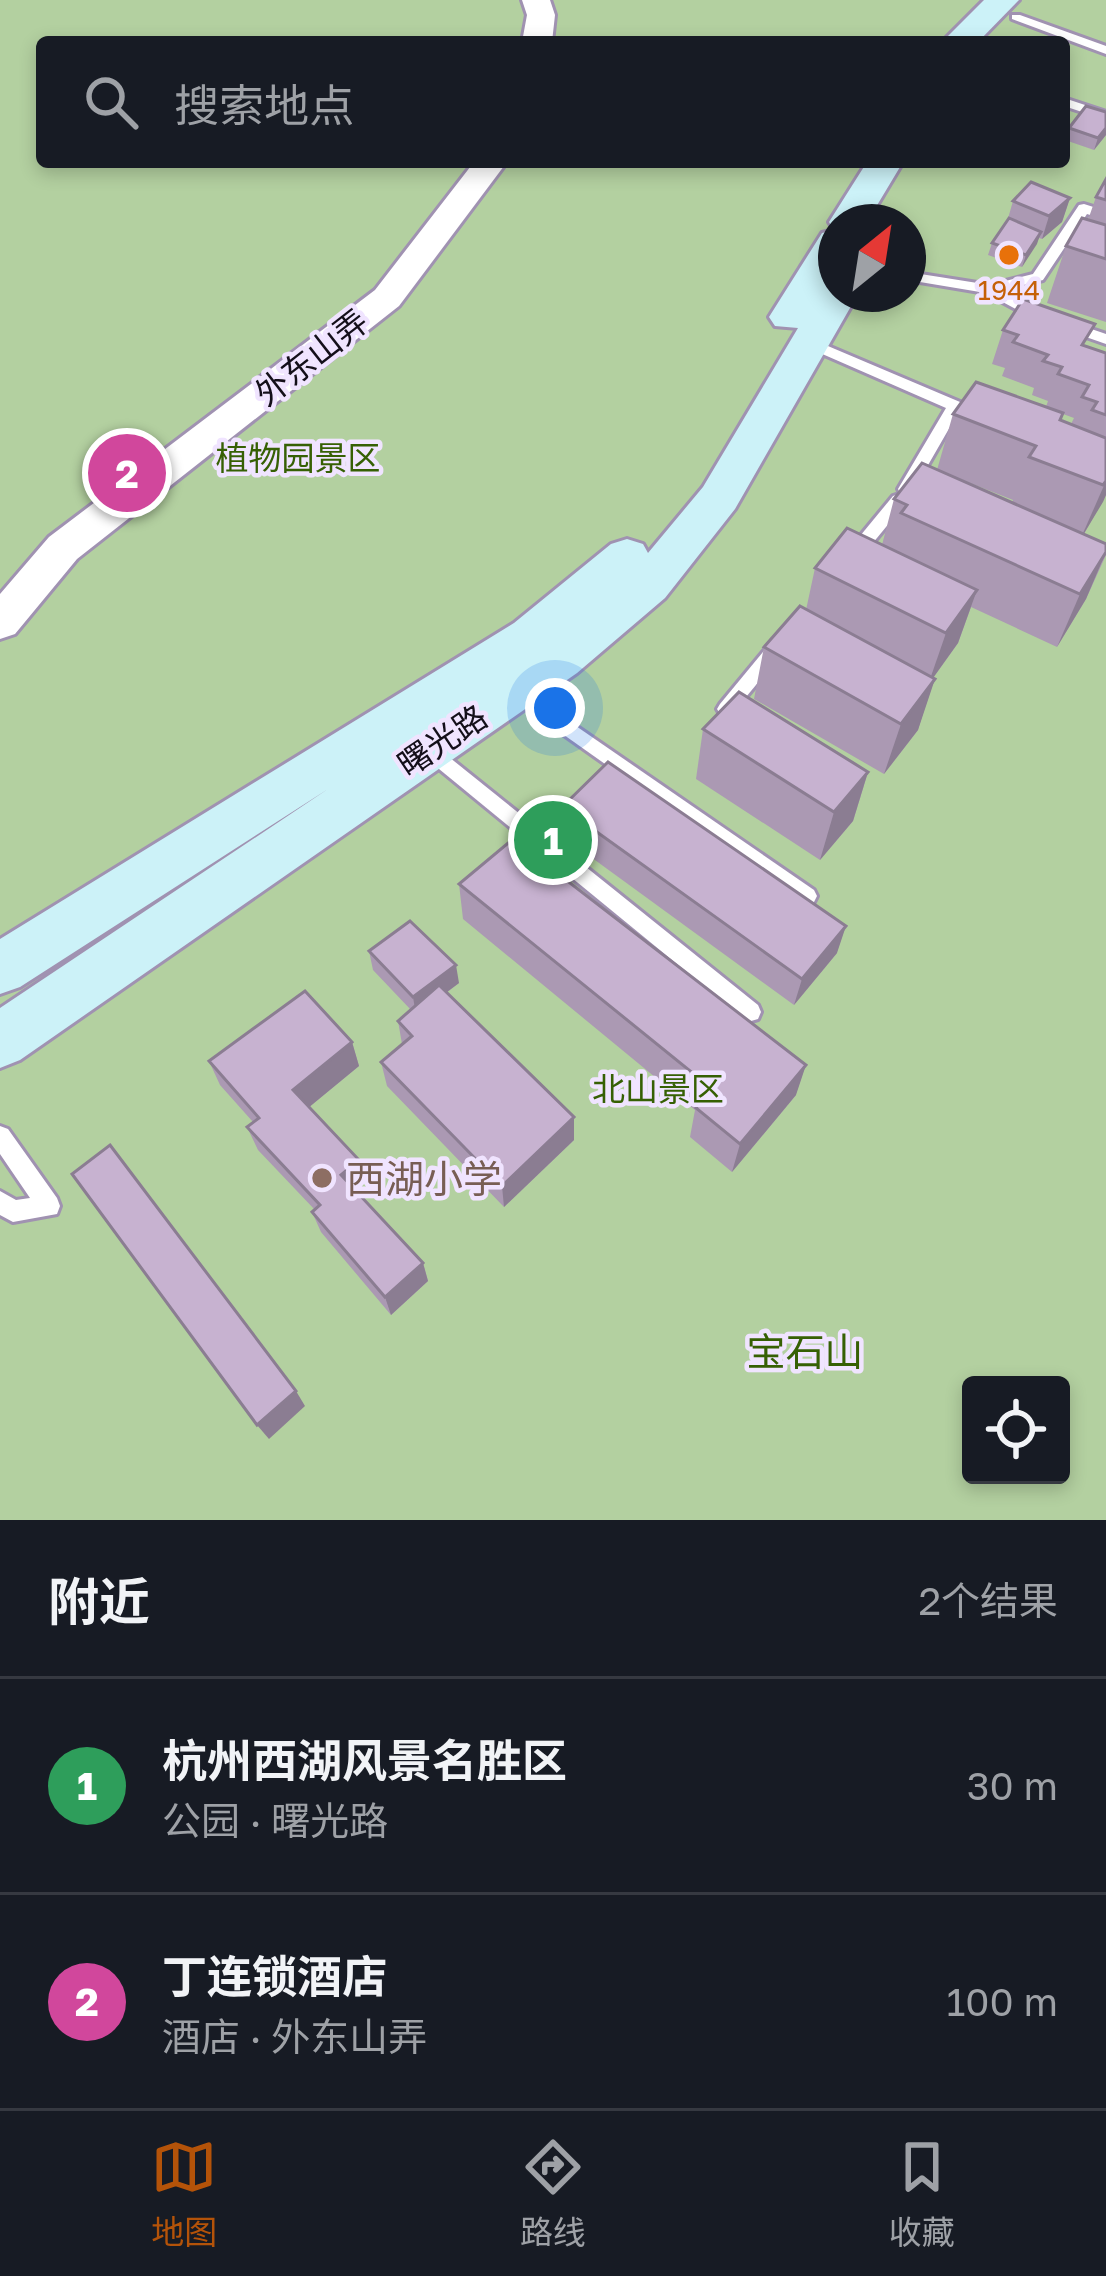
<!DOCTYPE html>
<html lang="zh">
<head>
<meta charset="utf-8">
<style>
	body { margin:0; font-family:"Golos Text","Noto Sans SC",sans-serif; background:#242831; color:#f1f3f6 }
	.controls { position:absolute; right:36px; bottom:36px; display:grid; overflow:hidden; border-radius:12px; box-shadow:0 6px 18px #0003 }
	.controls button { width:108px; height:108px; display:grid; place-items:center; padding:0; border:0; border-bottom:3px solid #363941; background:#171b24; color:#f1f3f6; font:60px sans-serif }
	.compass { position:absolute; left:818px; top:204px; width:108px; height:108px; border-radius:50%; background:#171b24; box-shadow:0 6px 18px #0003; rotate:30deg }
	.you { position:absolute; left:555px; top:708px; width:42px; height:42px; margin:-30px; border:9px solid #fff; border-radius:50%; background:#1a73e8; box-shadow:0 0 0 18px #1a73e833 }
	.badge { display:grid; place-items:center; width:78px; height:78px; border-radius:50%; background:#b45309; color:#fff; font-size:39px; font-weight:700 }
	.pin { position:absolute; translate:-50% -50%; border:6px solid #fff; box-shadow:0 3px 12px #0006 }
	.list { margin:0; padding:0; list-style:none }
	h2 { display:flex; justify-content:space-between; align-items:center; height:156px; margin:0; padding:0 48px; font-size:51px }
	h2 small { font-size:39px; font-weight:400; color:#9ea1a6 }
	.list li { display:grid; grid-template-columns:78px 1fr auto; gap:36px; align-items:center; box-sizing:border-box; height:216px; padding:0 48px; border-top:3px solid #363941 }
	.list b { display:block; font-size:45px; white-space:nowrap }
	.list p { margin:0; font-size:39px; white-space:nowrap; color:#9ea1a6 }
	.list em { font-size:39px; font-style:normal; color:#9ea1a6 }
	.icon { flex:none; width:66px; height:66px; fill:none; stroke:currentColor; stroke-width:2; stroke-linecap:round; stroke-linejoin:round }
	.map { position:relative; flex:none; width:1106px; height:1520px; overflow:hidden }
	.search { position:absolute; background:#171b24; box-shadow:0 6px 18px #0003; left:36px; right:36px; top:36px; height:132px; display:flex; align-items:center; gap:30px; box-sizing:border-box; padding:0 42px; border-radius:12px; color:#9ea1a6; font-size:45px }
	.sheet { height:588px; background:#171b24 }
	nav { display:flex; justify-content:space-around; align-items:center; box-sizing:border-box; height:168px; border-top:3px solid #363941; background:#171b24; font-size:33px; color:#9ea1a6 }
	nav a { display:grid; justify-items:center; gap:6px }
	nav .on { color:#b45309 }
	.map>svg:first-child { display:block }
	.green { fill:#b3d0a0; fill-rule:evenodd }
	.lines { fill:none; stroke-linecap:round; stroke-linejoin:round }
	.service-casing { stroke:#a092b1; stroke-width:6 }
	.tertiary-casing { stroke:#a092b1; stroke-width:6 }
	.secondary-casing { stroke:#a092b1; stroke-width:6 }
	.service { fill:#fff; fill-rule:evenodd }
	.tertiary { fill:#fff; fill-rule:evenodd }
	.secondary { fill:#ccf2f8; fill-rule:evenodd }
	.wall { fill:#ab99b3; fill-rule:evenodd }
	.shaded-wall { fill:#8b7d92 }
	.building { fill:#c7b2d0; stroke:#8b7d92; stroke-width:3 }
	.food-dot { fill:#e8710a; stroke:#f0e4ff; stroke-width:4.5 }
	.education-dot { fill:#8d6e63; stroke:#f0e4ff; stroke-width:4.5 }
	.labels { text-anchor:middle; dominant-baseline:central; stroke-width:9; stroke-linejoin:round; paint-order:stroke }
	.far-food-label { font-size:27px; fill:#c56008; stroke:#f0e4ff }
	.street-label { font-size:33px; fill:#140f1a; stroke:#f0e4ff }
	.park-label { font-size:33px; fill:#366004; stroke:#f0e4ff }
	.near-education-label { font-size:39px; fill:#785e54; stroke:#f0e4ff; text-anchor:start }
	.near-park-label { font-size:39px; fill:#366004; stroke:#f0e4ff }
</style>
</head>
<body>
<div class="map">
<svg width="1106" height="1520" viewBox="0 0 1106 1520">
	<rect width="100%" height="100%" fill="#f0e4ff"/>
	<!-- green -->
	<path class="green" d="M0,0H1106V1520H0ZM42,42H1064V162H42ZM836,222H908V294H836ZM971,1385H1061V1475H971Z"/>
	<g class="lines">
		<defs>
			<g id="service">
				<polygon points="1012,15 1020,15 1106,46 1106,54 1012,19"/>
				<polygon points="1064,98 1106,112 1106,120 1064,106"/>
				<polygon points="1084,204 1106,211 1106,220 1087,214 1043,280 1003,290 1044,313 1044,319 1034,319 986,293 908,280 908,272 990,285 1033,274 1079,205"/>
				<polygon points="1071,322 1106,334 1106,344 1066,330 1064,327"/>
				<polygon points="809,338 986,413 989,417 981,422 958,413 912,493 900,493 898,489 946,408 804,346 802,343"/>
				<polygon points="899,494 905,496 907,500 905,504 858,561 846,561 844,557 846,553 893,496"/>
				<polygon points="773,645 779,647 782,652 779,657 732,714 720,714 717,709 720,704 767,647"/>
				<polygon points="515,684 814,890 817,896 814,902 807,904 800,902 509,696 506,691 509,686"/>
				<polygon points="428,743 434,745 758,1005 761,1012 758,1019 751,1021 744,1019 422,755 419,750 422,745"/>
				<polygon points="0,1126 8,1129 57,1198 60,1206 57,1214 13,1222 0,1215 0,1191 16,1200 30,1198 0,1154"/>
			</g>
			<g id="tertiary">
				<polygon points="522,0 550,0 555,15 552,42 522,42 527,15"/>
				<polygon points="474,162 507,162 399,306 77,559 15,634 0,639 0,594 49,537 375,290"/>
			</g>
			<g id="secondary">
				<polygon points="984,0 1019,0 978,42 942,42"/>
				<polygon points="867,162 903,162 867,222 836,222 836,273 829,284 836,282 836,294 858,294 735,509 665,598 577,673 20,1060 0,1068 0,1008 328,789 20,987 0,994 0,939 514,623 611,544 627,539 643,544 648,553 703,487 798,328 775,326 769,317 822,233 834,230 829,222"/>
			</g>
		</defs>
		<!-- service casing -->
		<use href="#service" class="service-casing"/>
		<!-- tertiary casing -->
		<use href="#tertiary" class="tertiary-casing"/>
		<!-- secondary casing -->
		<use href="#secondary" class="secondary-casing"/>
		<!-- service -->
		<use href="#service" class="service"/>
		<!-- tertiary -->
		<use href="#tertiary" class="tertiary"/>
		<!-- secondary -->
		<use href="#secondary" class="secondary"/>
	</g>
	<!-- wall -->
	<g class="wall">
		<polygon points="1106,112 1106,135 1094,150 1065,140 1069,128"/>
		<polygon points="1106,179 1106,322 1047,303 1066,246 1088,220 1096,197"/>
		<polygon points="1070,198 1062,222 1042,239 1039,238 1022,267 988,255 992,243 1007,222 1013,201"/>
		<path d="M1003,330L1086,346L1106,353V495L1084,534L1106,544V555L1086,599L1057,647L971,607L958,643L933,678L918,730L884,774L754,699L764,647L806,610L815,568L882,545L894,499L1012,503L1013,500L937,470L953,414L1046,407L1048,401L1032,395L1034,388L1002,376L1005,368L992,364ZM1063,414L1074,418L1071,424L1061,420Z"/>
		<polygon points="703,729 868,772 853,821 820,860 696,779"/>
		<polygon points="562,807 837,953 794,1005 562,836"/>
		<polygon points="459,884 796,1095 732,1172 690,1137 695,1110 463,919"/>
		<polygon points="369,951 459,983 446,993 574,1117 574,1140 504,1207 387,1086 381,1062 402,1044 398,1021 411,1010 373,970"/>
		<polygon points="352,1042 359,1066 309,1107 359,1160 365,1182 355,1191 423,1263 428,1281 391,1315 321,1232 312,1212 315,1210 258,1150 247,1127 253,1122 220,1085 209,1061"/>
	</g>
	<!-- shaded-wall -->
	<g class="shaded-wall">
		<polygon points="1106,128 1106,135 1094,150 1098,138"/>
		<polygon points="1070,198 1062,222 1042,239 1049,216"/>
		<polygon points="1041,232 1037,244 1022,267 1026,255"/>
		<polygon points="1106,481 1106,495 1103,502 1080,540"/>
		<polygon points="1106,552 1086,599 1057,647 1080,594"/>
		<polygon points="977,590 958,643 928,685 946,633"/>
		<polygon points="935,679 918,730 884,774 901,724"/>
		<polygon points="868,772 853,821 820,860 834,812"/>
		<polygon points="846,926 837,953 794,1005 802,979"/>
		<polygon points="456,965 459,983 416,1015 413,997"/>
		<polygon points="352,1042 359,1066 302,1113 293,1090"/>
		<polygon points="806,1065 796,1095 732,1172 740,1144"/>
		<polygon points="574,1117 574,1140 504,1207 502,1186"/>
		<polygon points="359,1160 365,1182 348,1196 341,1175"/>
		<polygon points="423,1263 428,1281 391,1315 385,1297"/>
		<polygon points="296,1391 305,1406 269,1439 257,1425"/>
	</g>
	<!-- building -->
	<g class="building">
		<polygon points="1086,106 1106,112 1106,128 1098,138 1069,128"/>
		<polygon points="1106,179 1106,200 1096,197"/>
		<polygon points="1031,182 1070,198 1049,216 1013,201"/>
		<polygon points="1009,218 1041,232 1026,255 992,243"/>
		<polygon points="1082,218 1106,225 1106,259 1066,246"/>
		<polygon points="1023,299 1095,324 1082,345 1106,353 1106,415 1092,410 1097,402 1082,397 1089,385 1058,374 1062,367 1043,361 1048,355 1013,342 1018,335 1003,330"/>
		<polygon points="976,382 1063,413 1060,420 1106,438 1106,481 1103,485 1029,457 1036,446 953,414"/>
		<polygon points="922,463 1106,544 1106,552 1080,594 901,513 907,505 894,499"/>
		<polygon points="847,528 977,590 946,633 815,568"/>
		<polygon points="800,606 935,679 901,724 764,647"/>
		<polygon points="739,692 868,772 834,812 703,729"/>
		<polygon points="608,762 846,926 802,979 562,807"/>
		<polygon points="513,839 806,1065 740,1144 696,1108 710,1087 459,884"/>
		<polygon points="410,921 456,965 413,997 369,951"/>
		<polygon points="439,985 574,1117 502,1186 381,1062 412,1036 398,1021"/>
		<polygon points="305,991 352,1042 293,1090 359,1160 341,1175 423,1263 385,1297 312,1212 320,1205 247,1127 259,1118 209,1061"/>
		<polygon points="110,1145 296,1391 257,1425 72,1174"/>
	</g>
	<!-- markers -->
	<circle class="food-dot" cx="1009" cy="255" r="12"/>
	<circle class="education-dot" cx="322" cy="1178" r="12"/>
	<g class="labels">
		<!-- far-food labels -->
		<g class="far-food-label">
			<text x="1009" y="290">1944</text>
		</g>
		<!-- street labels -->
		<g class="street-label">
			<text transform="translate(311 357) rotate(-38)">外东山弄</text>
			<text transform="translate(442 740) rotate(-34)">曙光路</text>
		</g>
		<!-- park labels -->
		<g class="park-label">
			<text x="298" y="457">植物园景区</text>
			<text x="658" y="1088">北山景区</text>
		</g>
		<!-- near-education labels -->
		<g class="near-education-label">
			<text x="346" y="1178">西湖小学</text>
		</g>
		<!-- near-park labels -->
		<g class="near-park-label">
			<text x="805" y="1351">宝石山</text>
		</g>
	</g>
</svg>
<div class="controls">
<button><svg class="icon" aria-label="locate" viewBox="0 0 24 24"><circle cx="12" cy="12" r="6"/><path d="M12 2v4M12 18v4M2 12h4M18 12h4"/></svg></button>
</div>
<svg class="compass" viewBox="-18 -18 36 36"><path d="M0-13l5 13h-10z" fill="#e53935"/><path d="M0 13l5-13h-10z" fill="#9ea1a6"/></svg>
<div class="you"></div>
<div class="pin badge" style="left:553px;top:840px;background:#2e9e5b">1</div>
<div class="pin badge" style="left:127px;top:473px;background:#d1479c">2</div>
<div class="search"><svg class="icon" aria-label="search" viewBox="0 0 24 24"><circle cx="10" cy="10" r="6"/><path d="M15 15l6 6"/></svg>搜索地点</div>
</div>
<section class="sheet">
<h2>附近<small>2个结果</small></h2>
<ul class="list">
<li><span class="badge" style="background:#2e9e5b">1</span><div><b>杭州西湖风景名胜区</b><p>公园 · 曙光路</p></div><em>30 m</em></li>
<li><span class="badge" style="background:#d1479c">2</span><div><b>丁连锁酒店</b><p>酒店 · 外东山弄</p></div><em>100 m</em></li>
</ul>
</section>
<nav>
<a class="on"><svg class="icon" aria-label="map" viewBox="0 0 24 24"><path d="M3 6l6-2 6 2 6-2v14l-6 2-6-2-6 2zM9 4v14M15 6v14"/></svg>地图</a>
<a><svg class="icon" aria-label="directions" viewBox="0 0 24 24"><path d="M12 3l9 9-9 9-9-9zM9 14v-3h6M13 9l2 2-2 2"/></svg>路线</a>
<a><svg class="icon" aria-label="saved" viewBox="0 0 24 24"><path d="M7 4h10v16l-5-4-5 4z"/></svg>收藏</a>
</nav>
</body>
</html>
